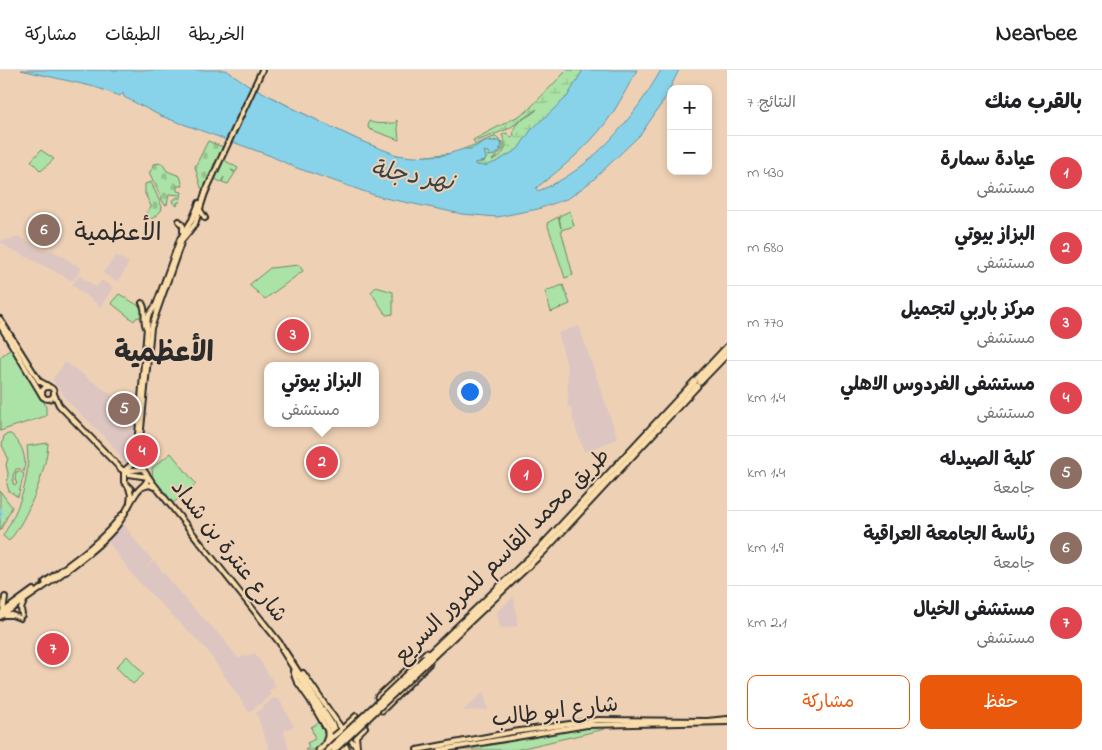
<!DOCTYPE html>
<html lang="ar">
<head>
<meta charset="utf-8">
<style>
	body { margin:0; font-family:"Indie Flower","Playpen Sans Arabic",sans-serif; background:#f6f6f6; color:#202124; direction:rtl }
	.controls { position:absolute; right:15px; top:15px; display:grid; overflow:hidden; border-radius:10px; box-shadow:0 2px 8px #0003 }
	.controls button { width:45px; height:45px; display:grid; place-items:center; padding:0; border:0; border-bottom:1px solid #e0e0e0; background:#fff; color:#202124; font:25px sans-serif }
	.you { position:absolute; left:469px; top:321px; width:18px; height:18px; margin:-12px; border:4px solid #fff; border-radius:50%; background:#1a73e8; box-shadow:0 0 0 8px #1a73e833 }
	.badge { display:grid; place-items:center; width:32px; height:32px; border-radius:50%; background:#ea580c; color:#fff; font-size:16px; font-weight:700 }
	.pin { position:absolute; translate:-50% -50%; border:2px solid #fff; box-shadow:0 1px 5px #0006 }
	.popup { position:absolute; left:264px; top:292px; width:115px; height:65px; box-sizing:border-box; display:grid; place-content:center; border-radius:10px; background:#fff; filter:drop-shadow(0 1px 4px #0005); font-size:16px; white-space:nowrap; color:#757577 }
	.popup b { font-size:19px; color:#202124 }
	.popup::after { content:''; position:absolute; left:50%; top:100%; margin-left:-10px; border:10px solid transparent; border-top-color:#fff }
	.list { margin:0; padding:0; list-style:none }
	h2 { display:flex; justify-content:space-between; align-items:center; height:65px; margin:0; padding:0 20px; font-size:21px }
	h2 small { font-size:16px; font-weight:400; color:#757577 }
	.list li { display:grid; grid-template-columns:32px 1fr auto; gap:15px; align-items:center; box-sizing:border-box; height:75px; padding:0 20px; border-top:1px solid #e0e0e0 }
	.list b { display:block; font-size:19px; white-space:nowrap }
	.list p { margin:0; font-size:16px; white-space:nowrap; color:#757577 }
	.list em { font-size:16px; font-style:normal; color:#757577 }
	.actions { display:flex; gap:10px; padding:15px 20px }
	.actions a { flex:1; padding:11px 0; border:1px solid #ea580c; border-radius:10px; text-align:center; font-size:18px; color:#ea580c }
	.actions .main { background:#ea580c; color:#fff }
	.map { position:relative; flex:none; width:727px; height:680px; overflow:hidden; direction:ltr }
	header { display:flex; align-items:center; gap:30px; box-sizing:border-box; height:70px; padding:0 25px; background:#fff; border-bottom:1px solid #e0e0e0 }
	header strong { font-size:24px }
	nav { display:flex; gap:28px; margin-inline-start:auto; font-size:18px }
	main { display:flex }
	aside { flex:1; background:#fff }
	.map>svg:first-child { display:block }
	.built { fill:#ddc6c1 }
	.green { fill:#abe2a5; stroke:#6b8668 }
	.wetland { fill:url(#wetland-marsh); stroke:#6b8668 }
	.cemetery { fill:url(#cemetery-stones); stroke:#6b8668 }
	.water { fill:#89d3ea; stroke:#63909e }
	.lines { fill:none; stroke-linecap:round; stroke-linejoin:round }
	.canal { stroke:#89d3ea; stroke-width:2.5 }
	.major-casing { stroke:#2b2b2b; stroke-width:8 }
	.highway-casing { stroke:#2b2b2b; stroke-width:9 }
	.major { stroke:#fbddab; stroke-width:4 }
	.highway { stroke:#fbddab; stroke-width:5 }
	.major-bridge-casing { stroke:#2b2b2b; stroke-width:8; stroke-linecap:butt }
	.highway-bridge-casing { stroke:#2b2b2b; stroke-width:9; stroke-linecap:butt }
	.major-bridge { stroke:#fbddab; stroke-width:4 }
	.highway-bridge { stroke:#fbddab; stroke-width:5 }
	.labels { text-anchor:middle; dominant-baseline:central; stroke-width:4; stroke-linejoin:round; paint-order:stroke }
	.street-label { font-size:22px; fill:#2b2b2b; stroke:#eed1b5 }
	.water-label { font-size:24px; font-style:italic; fill:#394448; stroke:#eed1b5 }
	.quarter-label { font-size:25px; fill:#2b2b2b; stroke:#eed1b5 }
	.district-label { font-size:28px; font-weight:bold; fill:#2b2b2b; stroke:#eed1b5 }
</style>
</head>
<body>
<header>
<strong>Nearbee</strong>
<nav><a>الخريطة</a><a>الطبقات</a><a>مشاركة</a></nav>
</header>
<main>
<aside>
<h2>بالقرب منك<small>النتائج: 7</small></h2>
<ul class="list">
<li><span class="badge" style="background:#e0444e">1</span><div><b>عيادة سمارة</b><p>مستشفى</p></div><em>430 m</em></li>
<li><span class="badge" style="background:#e0444e">2</span><div><b>البزاز بيوتي</b><p>مستشفى</p></div><em>680 m</em></li>
<li><span class="badge" style="background:#e0444e">3</span><div><b>مركز باربي لتجميل</b><p>مستشفى</p></div><em>770 m</em></li>
<li><span class="badge" style="background:#e0444e">4</span><div><b>مستشفى الفردوس الاهلي</b><p>مستشفى</p></div><em>1.4 km</em></li>
<li><span class="badge" style="background:#8d6e63">5</span><div><b>كلية الصيدله</b><p>جامعة</p></div><em>1.4 km</em></li>
<li><span class="badge" style="background:#8d6e63">6</span><div><b>رئاسة الجامعة العراقية</b><p>جامعة</p></div><em>1.9 km</em></li>
<li><span class="badge" style="background:#e0444e">7</span><div><b>مستشفى الخيال</b><p>مستشفى</p></div><em>2.1 km</em></li>
</ul>
<div class="actions"><a class="main">حفظ</a><a>مشاركة</a></div>
</aside>
<div class="map">
<svg width="727" height="680" viewBox="0 0 727 680">
	<defs>
		<pattern id="wetland-marsh" width="20" height="14" patternUnits="userSpaceOnUse" patternTransform="scale(1.25)"><rect width="20" height="14" fill="#abe2a5"/><path d="M1 5h8M5 5V1M11 12h8M15 12V8" fill="none" stroke="#93c28e"/></pattern>
		<pattern id="cemetery-stones" width="16" height="16" patternUnits="userSpaceOnUse" patternTransform="scale(1.25)"><rect width="16" height="16" fill="#abe2a5"/><path d="M2 7V4a2 2 0 0 1 4 0v3zM10 15v-3a2 2 0 0 1 4 0v3z" fill="#93c28e"/></pattern>
	</defs>
	<rect width="100%" height="100%" fill="#eed1b5"/>
	<filter id="ink" filterUnits="userSpaceOnUse"><feTurbulence type="fractalNoise" baseFrequency=".02" numOctaves="2"/><feDisplacementMap in="SourceGraphic" scale="10" xChannelSelector="R" yChannelSelector="G"/><feConvolveMatrix kernelMatrix="1 2 1 2 8 2 1 2 1" color-interpolation-filters="sRGB"/></filter>
	<g filter="url(#ink)">
		<!-- built -->
		<g class="built">
			<polygon points="20,167 42,180 52,180 82,198 73,211 17,182 14,182 0,172 0,171"/>
			<polygon points="117,185 129,193 118,212 102,203"/>
			<polygon points="79,205 96,217 102,210 113,217 101,237 72,215"/>
			<polygon points="579,256 618,369 584,382 573,350 571,337 567,337 568,326 567,297 558,263"/>
			<polygon points="65,292 137,342 133,388 126,394 107,369 66,330 62,322 52,310"/>
			<polygon points="121,450 141,478 153,490 141,502 154,491 197,542 224,569 238,588 255,583 276,616 269,621 271,626 249,642 206,579 135,508 105,468"/>
			<polygon points="514,526 518,556 500,559 497,542"/>
			<polygon points="484,621 488,640 463,641"/>
			<polygon points="273,628 279,629 294,656 284,661 289,680 269,680 256,643"/>
		</g>
		<!-- green -->
		<g class="green">
			<path d="M397,50L399,70L369,59L368,57L369,51C375,55 387,53 395,53Z"/>
			<polygon points="41,80 54,89 41,101 31,91"/>
			<polygon points="224,90 238,98 236,102 231,100 235,103 228,114 222,112 224,107 221,112 215,109"/>
			<polygon points="570,141 574,156 561,160 573,205 565,208 547,153 558,147 561,158 559,146"/>
			<polygon points="299,195 303,201 265,229 249,215 270,198"/>
			<polygon points="563,215 570,234 551,242 545,221"/>
			<polygon points="376,217 393,222 393,244 386,245 371,222"/>
			<polygon points="119,224 141,237 142,242 139,248 137,247 134,251 111,233"/>
			<polygon points="0,258 43,330 46,337 46,346 0,361 0,287 11,279 0,261"/>
			<path d="M8,364H11C22,373 27,388 24,402L21,399H16L13,405V414L15,415L17,414L15,409L16,402L19,401L24,404L18,427L9,421L7,415L8,403L6,395L8,388L2,375L4,366Z"/>
			<path d="M48,373C47,400 27,450 9,471L3,466C19,438 31,410 27,376Z"/>
			<polygon points="171,383 196,414 173,433 153,409 152,398"/>
			<polygon points="0,421 12,437 0,461"/>
			<polygon points="127,586 144,604 133,614 116,597"/>
			<path d="M321,651C328,666 328,667 317,680H305L309,677L307,673L315,669L311,657Z"/>
			<polygon points="595,655 605,655 605,659 515,680 448,680"/>
		</g>
		<!-- wetland -->
		<path class="wetland" d="M567,0H586L571,25L565,28L567,31L562,34L559,39L547,47L529,64L520,79L505,90L503,89L485,98L478,100L472,95V93L485,91L486,88L484,81L490,83L491,84L488,86L495,85L502,79H498L502,76L500,71L497,72L495,70L493,72L491,70L467,80L465,83L467,90L465,93H440L437,91V94L434,95H467L473,100C432,103 390,92 353,75C345,72 336,71 328,66C316,60 304,51 292,43C281,37 269,32 261,22C291,37 321,53 352,67C371,76 390,86 411,87V89H420V92L431,94V93L422,91L421,88L418,87L454,83L496,66L503,73V80L492,90C505,84 508,79 502,65L507,63L511,68L514,66C510,51 530,48 537,39L508,59L474,72L473,70L526,42Z"/>
		<!-- cemetery -->
		<g class="cemetery">
			<polygon points="208,71 223,77 204,119 201,118 195,97"/>
			<polygon points="162,93 167,101 180,106 183,116 177,116 177,121 182,122 180,132 178,132 177,136 172,132 173,129 176,129 177,127 179,128 180,125 169,124 167,135 164,134 149,102 152,100 153,94"/>
			<polygon points="151,112 162,137 161,141 152,149 147,148 147,141 151,138 151,136 145,124 145,114"/>
		</g>
		<!-- water -->
		<path class="water" d="M21,0H226L247,14L298,41L361,71L397,85L413,87L444,85L464,79H471L485,71H500L502,76L499,79H502L495,85L487,86L490,83L484,81L486,88L485,91L474,93L476,95L484,96L496,92L518,79L531,60L567,27L583,0H637C629,14 622,28 614,41C595,71 564,97 536,118L538,121C591,101 634,48 661,0H679L664,30L641,64L593,110L569,128L538,139L497,147L462,144L380,127L294,97L271,86L161,46L124,27L123,23L120,26L95,17Z"/>
		<g class="lines">
			<!-- canal -->
			<g class="canal">
				<polyline points="1,439 2,444"/>
				<polyline points="0,447 1,447"/>
			</g>
			<defs>
				<g id="major">
					<polyline points="206,120 195,154 182,170 151,258 138,389 140,395 152,412 279,572 336,660"/>
					<polyline points="205,123 262,0"/>
					<polyline points="200,140 205,148"/>
					<polyline points="179,151 183,156 183,162"/>
					<path d="M142,233C148,242 141,250 147,259"/>
					<polyline points="0,249 39,311 48,316"/>
					<polyline points="0,255 43,327"/>
					<circle cx="48" cy="323" r="6"/>
					<polyline points="54,324 59,335 121,399 129,404 148,407"/>
					<polyline points="124,401 133,393 136,388 148,246 156,235 180,169 192,150 199,133"/>
					<polyline points="124,401 124,412 131,419"/>
					<polyline points="124,401 143,399"/>
					<polyline points="143,417 149,415 154,417"/>
					<polyline points="129,418 131,425 130,432"/>
					<path d="M45,512C72,492 102,472 122,445"/>
					<polyline points="3,542 5,527"/>
					<polyline points="0,544 33,520"/>
					<polyline points="5,545 12,545 20,548"/>
					<polyline points="22,545 21,539 24,531"/>
					<path d="M0,547C36,521 86,491 115,458C125,446 129,433 137,422C141,416 147,415 148,407"/>
					<polyline points="282,580 334,663"/>
					<polyline points="293,601 296,610 310,630 333,670"/>
					<polyline points="303,603 344,662"/>
					<polyline points="341,660 356,646"/>
					<polyline points="349,668 359,680"/>
					<polyline points="344,673 347,679"/>
					<polyline points="341,676 343,680"/>
					<polyline points="357,677 356,666 365,657"/>
					<polyline points="417,680 513,662 598,650 707,651 727,649"/>
					<polyline points="440,680 587,655 727,652"/>
				</g>
				<g id="highway">
					<polyline points="698,308 727,277"/>
					<polyline points="700,312 727,284"/>
					<polyline points="426,587 540,478 695,311"/>
					<polyline points="429,590 543,482 697,316"/>
					<polyline points="378,627 426,583"/>
					<polyline points="382,640 429,593"/>
					<polyline points="326,672 328,667 328,661"/>
					<polyline points="319,680 332,668"/>
				</g>
			</defs>
			<!-- major casing -->
			<use href="#major" class="major-casing"/>
			<!-- highway casing -->
			<use href="#highway" class="highway-casing"/>
			<!-- major -->
			<use href="#major" class="major"/>
			<!-- highway -->
			<use href="#highway" class="highway"/>
			<defs>
				<polyline id="major-bridge" points="334,666 340,661"/>
				<g id="highway-bridge">
					<polyline points="328,680 426,587"/>
					<polyline points="334,680 429,590"/>
				</g>
			</defs>
			<!-- major-bridge casing -->
			<use href="#major-bridge" class="major-bridge-casing"/>
			<!-- highway-bridge casing -->
			<use href="#highway-bridge" class="highway-bridge-casing"/>
			<!-- major-bridge -->
			<use href="#major-bridge" class="major-bridge"/>
			<!-- highway-bridge -->
			<use href="#highway-bridge" class="highway-bridge"/>
		</g>
	</g>
	<g class="labels">
		<!-- street labels -->
		<g class="street-label">
			<text transform="translate(228 482) rotate(52)">شارع عنترة بن شداد</text>
			<text transform="translate(503 487) rotate(-45)">طريق محمد القاسم للمرور السريع</text>
			<text transform="translate(555 643) rotate(-7)">شارع ابو طالب</text>
		</g>
		<!-- water labels -->
		<g class="water-label">
			<text transform="translate(412 107) rotate(10)">نهر دجلة</text>
		</g>
		<!-- quarter labels -->
		<g class="quarter-label">
			<text x="118" y="164">الأعظمية</text>
		</g>
		<!-- district labels -->
		<g class="district-label">
			<text x="164" y="284">الأعظمية</text>
		</g>
	</g>
</svg>
<div class="controls">
<button>+</button>
<button>−</button>
</div>
<div class="you"></div>
<div class="pin badge" style="left:526px;top:405px;background:#e0444e">1</div>
<div class="pin badge" style="left:322px;top:392px;background:#e0444e">2</div>
<div class="popup"><b>البزاز بيوتي</b>مستشفى</div>
<div class="pin badge" style="left:293px;top:265px;background:#e0444e">3</div>
<div class="pin badge" style="left:142px;top:381px;background:#e0444e">4</div>
<div class="pin badge" style="left:124px;top:339px;background:#8d6e63">5</div>
<div class="pin badge" style="left:44px;top:160px;background:#8d6e63">6</div>
<div class="pin badge" style="left:53px;top:579px;background:#e0444e">7</div>
</div>
</main>
</body>
</html>
